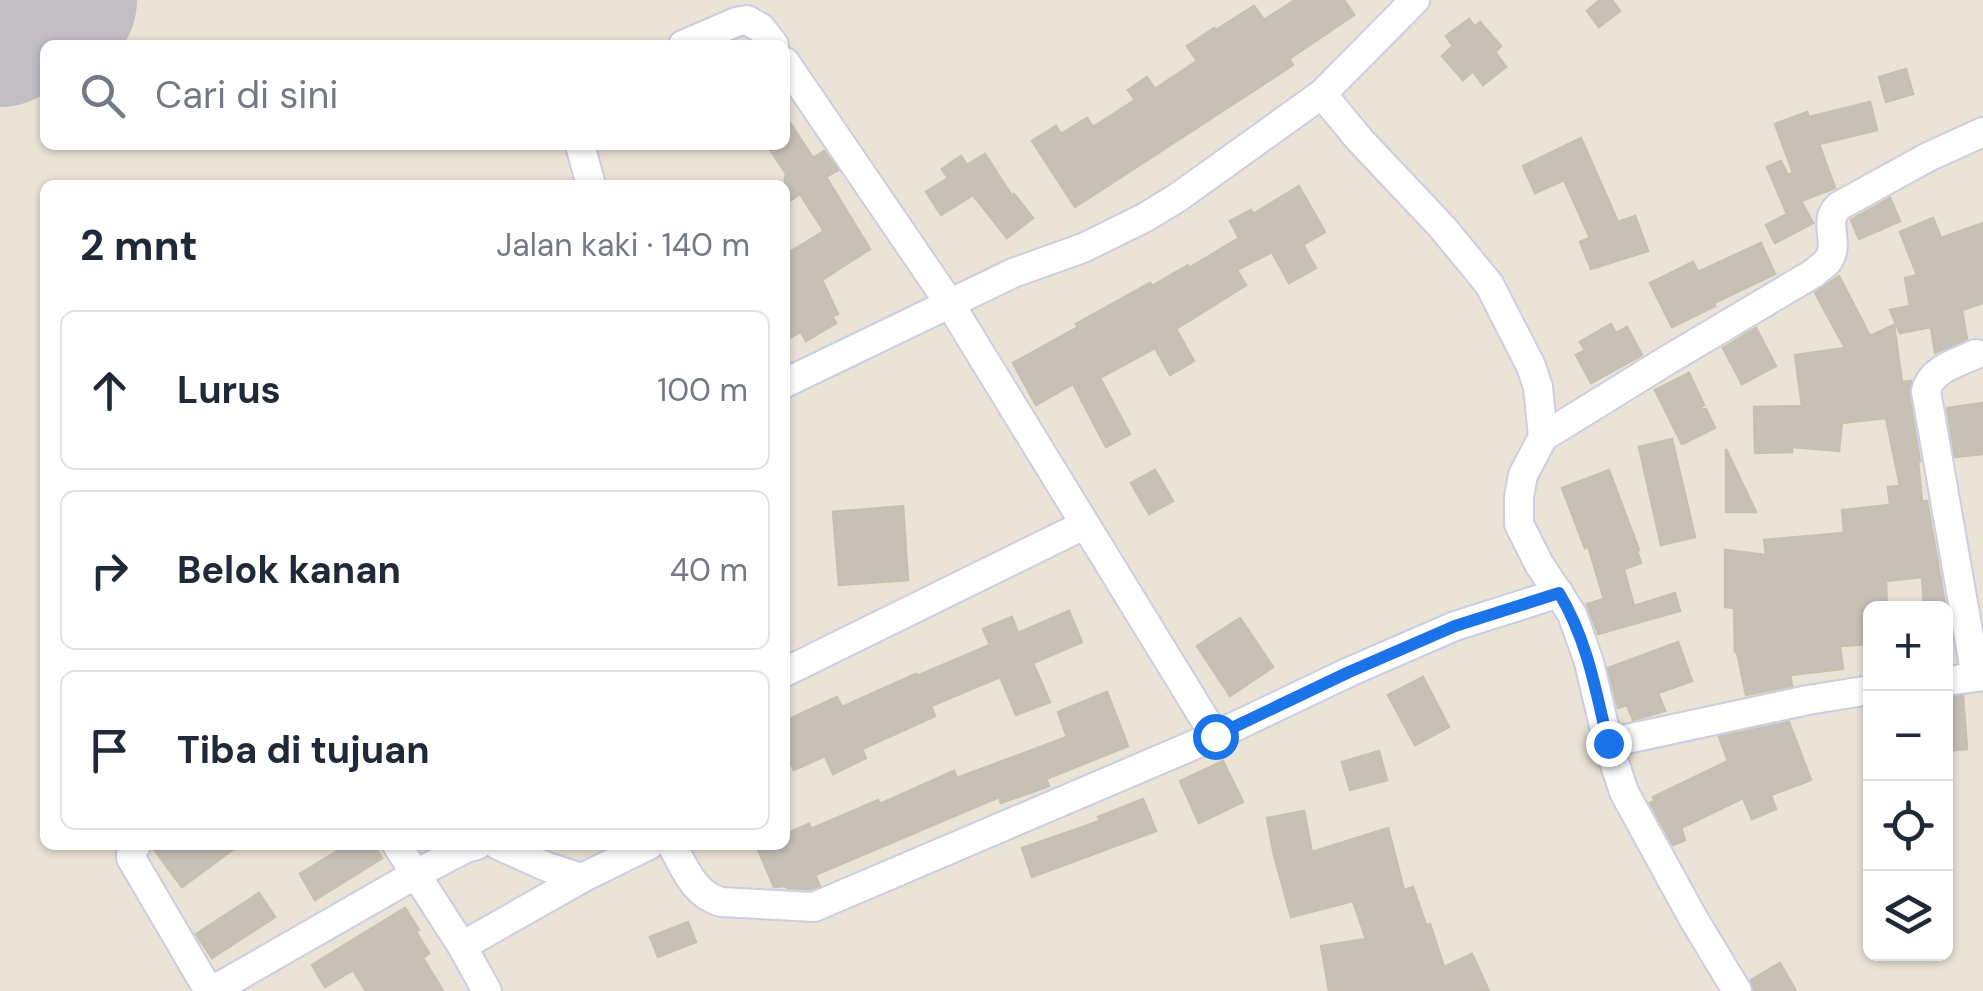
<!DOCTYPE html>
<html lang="id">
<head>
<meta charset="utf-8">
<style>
	body { margin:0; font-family:"DM Sans",sans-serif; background:#f6f6f7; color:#1f2937 }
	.controls { position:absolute; right:30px; bottom:30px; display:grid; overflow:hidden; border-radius:15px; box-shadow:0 2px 8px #0004 }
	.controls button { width:90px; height:90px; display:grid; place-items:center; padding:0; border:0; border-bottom:2px solid #e0e1e3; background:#fff; color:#1f2937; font:50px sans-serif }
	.stop { position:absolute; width:30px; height:30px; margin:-22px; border:8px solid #1a73e8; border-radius:50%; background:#fff }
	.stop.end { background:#1a73e8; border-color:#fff; box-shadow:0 2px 10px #0008 }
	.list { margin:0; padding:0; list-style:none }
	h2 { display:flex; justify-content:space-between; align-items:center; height:130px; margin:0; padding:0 40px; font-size:42px }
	h2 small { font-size:32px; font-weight:400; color:#747a83 }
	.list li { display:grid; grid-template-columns:65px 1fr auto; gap:30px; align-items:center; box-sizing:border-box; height:160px; margin:0 20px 20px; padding:0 20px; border:2px solid #e0e1e3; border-radius:15px }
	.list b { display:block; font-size:38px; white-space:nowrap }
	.list em { font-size:32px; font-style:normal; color:#747a83 }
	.icon { flex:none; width:55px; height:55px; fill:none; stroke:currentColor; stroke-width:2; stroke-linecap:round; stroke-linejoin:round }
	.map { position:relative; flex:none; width:1983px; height:991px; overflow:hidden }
	.search { position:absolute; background:#fff; box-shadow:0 2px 8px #0004; left:40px; top:40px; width:750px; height:110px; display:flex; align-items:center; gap:25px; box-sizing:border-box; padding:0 35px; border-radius:15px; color:#747a83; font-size:38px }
	.panel { position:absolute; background:#fff; box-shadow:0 2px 8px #0004; left:40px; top:180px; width:750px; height:670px; border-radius:15px }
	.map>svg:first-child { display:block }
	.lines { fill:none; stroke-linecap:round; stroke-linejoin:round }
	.runway { stroke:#c2bfc4; stroke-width:162 }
	.building { fill:#c6c0b6; stroke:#c6c0b0; stroke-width:2.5 }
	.street-casing { stroke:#cbcee2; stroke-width:32 }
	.street { stroke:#fff; stroke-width:28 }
	.route { stroke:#1a73e8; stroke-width:12 }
</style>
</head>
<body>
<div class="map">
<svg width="1983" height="991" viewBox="0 0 1983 991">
	<rect width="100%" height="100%" fill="#ebe3d6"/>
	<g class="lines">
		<!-- runway -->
		<polyline class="runway" points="0,26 56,0"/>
	</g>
	<!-- building -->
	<g class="building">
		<polygon points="1295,0 1344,0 1354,15 1289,59 1293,65 1075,207 1032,141 1056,126 1061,134 1087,118 1093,127 1135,100 1128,90 1147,77 1155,89 1197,61 1187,46 1214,28 1216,30 1254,6 1264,20"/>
		<polygon points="1600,0 1612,0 1620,11 1599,27 1587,11"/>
		<polygon points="1469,19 1475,27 1480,22 1501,46 1495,52 1506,67 1483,85 1473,71 1463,80 1442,56 1453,46 1446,36"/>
		<polygon points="1906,69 1913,94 1886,102 1879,77"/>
		<polygon points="1870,102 1877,130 1819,144 1835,188 1801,201 1813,223 1775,243 1766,225 1787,214 1767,167 1781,161 1788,175 1793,173 1775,124 1807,112 1809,117"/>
		<polygon points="785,115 813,158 824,151 838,170 826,177 870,249 822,280 838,314 832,316 836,323 806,341 801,332 785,340 785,255 824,231 800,194 785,204 785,176 787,175 767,145 785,145"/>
		<polygon points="1581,138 1618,222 1635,216 1648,251 1591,269 1580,242 1590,238 1564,180 1535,193 1523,166"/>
		<polygon points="985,154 1012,196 1014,194 1033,218 1007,238 973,195 941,215 926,192 948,178 942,169 961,156 967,165"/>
		<polygon points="1299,186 1325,232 1303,245 1316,268 1289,283 1272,252 1237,270 1246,285 1176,329 1194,361 1170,375 1155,348 1100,378 1130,434 1106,447 1073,384 1036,405 1013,363 1078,327 1076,324 1150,283 1152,286 1188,265 1189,268 1239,238 1230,221 1251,210 1253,214"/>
		<polygon points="1890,198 1900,221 1859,239 1851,220"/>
		<polygon points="1933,218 1941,238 1983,223 1983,303 1962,310 1967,339 1935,353 1931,327 1900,333 1890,310 1910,306 1905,278 1917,275 1900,232"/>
		<polygon points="1761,243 1775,274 1714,303 1715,306 1672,327 1650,283 1693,262 1698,272"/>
		<polygon points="1839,276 1870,336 1894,325 1902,382 1911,381 1909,394 1920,461 1918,461 1922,501 1927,501 1949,627 1946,627 1946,608 1924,608 1922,577 1886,581 1887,608 1870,608 1870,644 1840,646 1843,669 1790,675 1792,686 1746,695 1737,652 1735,652 1734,608 1725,607 1725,550 1766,555 1764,540 1844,533 1842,510 1890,505 1888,487 1900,486 1886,418 1842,423 1839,451 1792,447 1792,452 1755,453 1754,407 1802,406 1795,355 1845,348 1815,293"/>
		<polygon points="1611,324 1616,333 1627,327 1642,355 1591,383 1576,355 1585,350 1580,342"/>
		<polygon points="1756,328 1776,366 1742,384 1723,348"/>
		<polygon points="1689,373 1704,405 1696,410 1706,409 1715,428 1682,444 1655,390"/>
		<polygon points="1983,403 1983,454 1955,457 1947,408"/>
		<polygon points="1672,439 1695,537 1661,545 1639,447"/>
		<polygon points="1726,449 1756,512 1726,512"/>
		<polygon points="1155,470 1173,501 1149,514 1131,483"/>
		<polygon points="1609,470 1639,550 1637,551 1641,563 1624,569 1634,606 1675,593 1680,611 1598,634 1587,604 1604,599 1588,546 1585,548 1562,488"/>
		<polygon points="903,506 908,580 839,585 833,512"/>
		<polygon points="1069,611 1082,642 1033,663 1050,702 1016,715 1000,677 931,706 935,716 862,749 866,758 833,774 825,756 794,770 785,752 785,721 837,697 842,707 916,674 917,676 990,645 983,629 1012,617 1018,633"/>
		<polygon points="1240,618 1273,667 1230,696 1197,646"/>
		<polygon points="1678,642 1692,681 1658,693 1665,711 1633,720 1627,705 1618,708 1608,668"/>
		<polygon points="1423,677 1449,727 1415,745 1388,695"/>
		<polygon points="1107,692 1128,746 1046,779 1049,786 1001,803 999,797 815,875 820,886 811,889 787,888 786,886 774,887 756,845 785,845 785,834 809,824 811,829 878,800 880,804 954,771 957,778 1067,737 1058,712"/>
		<polygon points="1963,696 1967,749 1946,751 1946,698"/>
		<polygon points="1789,722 1811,780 1771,795 1776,809 1752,819 1743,798 1681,828 1685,840 1673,845 1650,803 1655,801 1653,797 1728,761 1719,737"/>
		<polygon points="1379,751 1387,780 1350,790 1342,762"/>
		<polygon points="1223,761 1243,802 1199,823 1180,781"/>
		<polygon points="1143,799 1156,831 1032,877 1022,848 1100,821 1098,817"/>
		<polygon points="1304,811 1312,852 1388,828 1404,890 1413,887 1426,925 1430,924 1444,967 1472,954 1489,991 1329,991 1321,946 1366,939 1353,901 1291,917 1274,855 1267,818"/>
		<polygon points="153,845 239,845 182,887 153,848"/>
		<polygon points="347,845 374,845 382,858 315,900 300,874"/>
		<polygon points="259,893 275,917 212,958 196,934"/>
		<polygon points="405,908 419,930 416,932 429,953 423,958 443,991 366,991 353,970 325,987 312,965"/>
		<polygon points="688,922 696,942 658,957 650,937"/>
		<polygon points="1780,963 1796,991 1754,991 1751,980"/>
	</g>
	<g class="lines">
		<defs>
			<g id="street">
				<polyline points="683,45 736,22 747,20 761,28 774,45"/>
				<polyline points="785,62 950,304 1215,736 1349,672 1455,626 1559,593"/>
				<polyline points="1322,94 1359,139 1442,227 1489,284 1531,366 1538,387 1543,437 1523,475 1519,497 1519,524 1539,564 1572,614 1589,662 1608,743 1624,792 1693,918 1737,991"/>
				<polyline points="580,145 591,185"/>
				<path d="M1976,354C1957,363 1931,369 1926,391L1976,677"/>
				<polyline points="785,383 1013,273 1083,248 1144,218 1177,198 1322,94 1415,0"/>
				<path d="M1543,437L1666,361L1814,273C1818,269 1823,266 1827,262C1842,244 1821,222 1839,206L1928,157L1983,132"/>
				<polyline points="785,672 1084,525"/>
				<polyline points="1946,681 1983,676"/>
				<polyline points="1608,743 1808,700 1870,690"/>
				<polyline points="136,845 131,853 131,858 209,991"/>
				<polyline points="397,845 462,946 487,991"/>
				<polyline points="498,845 547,867 582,878 649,845"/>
				<path d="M672,845C685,869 694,894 721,902L814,907L1215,736"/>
				<polyline points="462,946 582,878"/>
				<polyline points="212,991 416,874 466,848 477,845"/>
			</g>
		</defs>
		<!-- street casing -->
		<use href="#street" class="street-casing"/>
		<!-- street -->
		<use href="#street" class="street"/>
	</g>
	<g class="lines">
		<!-- route -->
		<path class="route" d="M1215,736L1349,672L1455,626L1559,593C1587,639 1596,691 1608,743"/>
	</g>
</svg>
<div class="controls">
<button>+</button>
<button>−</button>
<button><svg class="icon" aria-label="locate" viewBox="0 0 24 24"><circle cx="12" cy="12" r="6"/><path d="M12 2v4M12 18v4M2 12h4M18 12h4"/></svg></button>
<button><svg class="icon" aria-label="layers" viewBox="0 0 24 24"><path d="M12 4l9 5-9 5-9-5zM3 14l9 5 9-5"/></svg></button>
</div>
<div class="stop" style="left:1215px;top:736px"></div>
<div class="stop end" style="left:1608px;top:743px"></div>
<div class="search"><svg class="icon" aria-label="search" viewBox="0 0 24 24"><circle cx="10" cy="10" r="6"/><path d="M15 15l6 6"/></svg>Cari di sini</div>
<section class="panel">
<h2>2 mnt<small>Jalan kaki · 140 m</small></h2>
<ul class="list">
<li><svg class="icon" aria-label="ahead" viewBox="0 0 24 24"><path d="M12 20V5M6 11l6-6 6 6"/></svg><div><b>Lurus</b></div><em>100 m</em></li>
<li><svg class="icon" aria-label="right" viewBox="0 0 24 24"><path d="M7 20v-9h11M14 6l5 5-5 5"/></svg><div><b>Belok kanan</b></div><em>40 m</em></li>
<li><svg class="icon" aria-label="arrive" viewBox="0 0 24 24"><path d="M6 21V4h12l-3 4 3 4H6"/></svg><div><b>Tiba di tujuan</b></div></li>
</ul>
</section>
</div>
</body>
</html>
